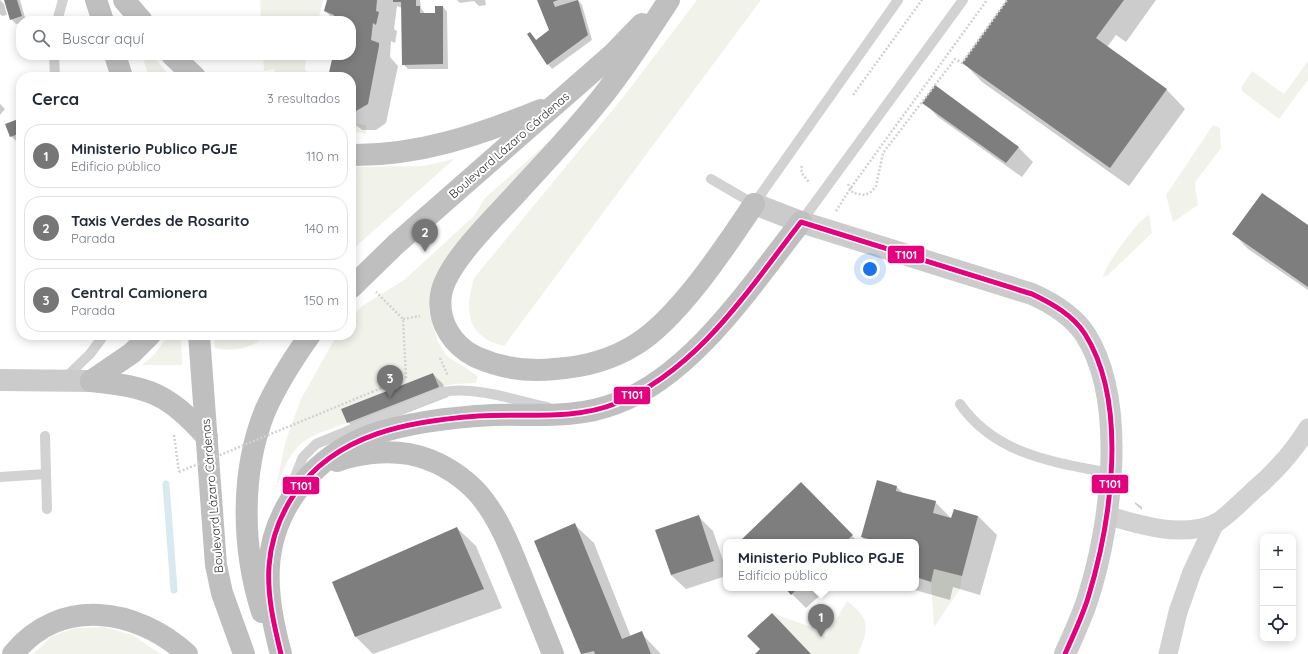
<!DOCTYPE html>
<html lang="es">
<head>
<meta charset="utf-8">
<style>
	body { margin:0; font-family:Quicksand,sans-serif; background:#f6f6f7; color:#1f2937 }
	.controls { position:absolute; right:12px; bottom:12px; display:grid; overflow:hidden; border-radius:8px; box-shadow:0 2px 10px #0003 }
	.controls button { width:36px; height:36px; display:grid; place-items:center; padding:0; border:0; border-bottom:1px solid #e0e1e3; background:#fff; color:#1f2937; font:20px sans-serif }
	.you { position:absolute; left:870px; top:269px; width:14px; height:14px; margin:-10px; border:3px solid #fff; border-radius:50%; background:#1a73e8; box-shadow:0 0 0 6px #1a73e833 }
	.badge { display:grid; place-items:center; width:26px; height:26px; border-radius:50%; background:#767676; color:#fff; font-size:13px; font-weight:700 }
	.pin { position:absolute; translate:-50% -33px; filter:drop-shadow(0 1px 2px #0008) }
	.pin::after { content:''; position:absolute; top:21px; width:14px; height:12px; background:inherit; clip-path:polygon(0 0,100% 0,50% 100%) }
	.popup { position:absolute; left:723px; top:539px; width:196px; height:52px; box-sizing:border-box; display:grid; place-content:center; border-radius:8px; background:#fff; filter:drop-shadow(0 1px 3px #0005); font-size:13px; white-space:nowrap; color:#747a83 }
	.popup b { font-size:15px; color:#1f2937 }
	.popup::after { content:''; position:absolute; left:50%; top:100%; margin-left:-8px; border:8px solid transparent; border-top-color:#fff }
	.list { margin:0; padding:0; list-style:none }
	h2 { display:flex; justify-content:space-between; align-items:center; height:52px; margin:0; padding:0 16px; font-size:17px }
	h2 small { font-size:13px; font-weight:400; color:#747a83 }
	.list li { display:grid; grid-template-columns:26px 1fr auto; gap:12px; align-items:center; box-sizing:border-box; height:64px; margin:0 8px 8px; padding:0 8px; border:1px solid #e0e1e3; border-radius:16px }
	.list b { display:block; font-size:15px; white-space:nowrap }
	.list p { margin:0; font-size:13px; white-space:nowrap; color:#747a83 }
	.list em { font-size:13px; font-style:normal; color:#747a83 }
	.icon { flex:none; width:22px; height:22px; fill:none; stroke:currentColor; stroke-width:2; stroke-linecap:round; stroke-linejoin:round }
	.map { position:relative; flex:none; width:1308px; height:654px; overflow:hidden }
	.search { position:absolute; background:#fff; box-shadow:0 2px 10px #0003; left:16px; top:16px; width:340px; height:44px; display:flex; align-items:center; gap:10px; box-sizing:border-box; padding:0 14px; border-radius:16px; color:#747a83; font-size:15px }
	.panel { position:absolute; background:#fff; box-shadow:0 2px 10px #0003; left:16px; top:72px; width:340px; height:268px; border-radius:16px }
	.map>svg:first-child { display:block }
	.green { fill:#f1f3eb }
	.shadow { fill:#0003 }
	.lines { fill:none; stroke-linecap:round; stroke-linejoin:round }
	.stream { stroke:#d8e9f0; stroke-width:7 }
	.building { fill:#7e7e7e }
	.path { stroke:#d2d2d2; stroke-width:2.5; stroke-dasharray:2 2; stroke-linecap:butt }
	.lane { stroke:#d2d2d2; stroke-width:10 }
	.street { stroke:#d2d2d2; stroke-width:19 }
	.secondary { stroke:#cbcbcb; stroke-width:22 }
	.highway { stroke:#bfbfbf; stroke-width:22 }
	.path-bridge { stroke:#d2d2d2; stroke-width:2.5; stroke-dasharray:2 2; stroke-linecap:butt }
	.bus-1-casing { stroke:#fff; stroke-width:8 }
	.bus-1 { stroke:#e5007d; stroke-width:5 }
	.labels { text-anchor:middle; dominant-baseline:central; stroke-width:4; stroke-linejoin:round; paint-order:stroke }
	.street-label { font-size:12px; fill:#2d2d2d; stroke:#fff }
	.line-badge { stroke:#fff; stroke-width:1.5 }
	.badge-label { font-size:11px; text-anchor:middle; font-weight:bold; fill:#fff }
</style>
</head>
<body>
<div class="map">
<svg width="1308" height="654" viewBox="0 0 1308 654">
	<rect width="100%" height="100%" fill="#fff"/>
	<!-- green -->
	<g class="green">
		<polygon points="260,0 323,0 319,17 314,16 312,21 261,21"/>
		<path d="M697,0H761L504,346C466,336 464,311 474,278L624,96Z"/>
		<polygon points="142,55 152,55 171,77 149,77"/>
		<polygon points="263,55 306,55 305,70 309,73 310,77 276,77 274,69 264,71"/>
		<polygon points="1308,61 1308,80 1279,119 1242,91 1242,86 1252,71 1284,94"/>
		<polygon points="351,123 366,125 366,134 351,131"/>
		<polygon points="1213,125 1220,128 1221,148 1196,181 1195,187 1198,205 1173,222 1166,195"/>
		<path d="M554,137L432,292L429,312L438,342L447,356L478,376L476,383L455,384L439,387L433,373L341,409L347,423C334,428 318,432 306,440C289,450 281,476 275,493L285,443L301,399L337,335H351V318L362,306L404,280L474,216L485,198Z"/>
		<polygon points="454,159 351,251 351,167 424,166"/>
		<path d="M1149,215L1152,233L1107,276L1103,277C1103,268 1140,217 1149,215Z"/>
		<polygon points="169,335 181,335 182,365 142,365 152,357"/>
		<path d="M214,335H266C252,349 233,352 215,348Z"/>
		<polygon points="934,569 962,576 960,589 934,627 931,582"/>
		<path d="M847,601C871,619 869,629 858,654H811L772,613L811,627L826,637Z"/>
		<polygon points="105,627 132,635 161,654 33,654 52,636 75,628"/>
	</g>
	<!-- shadow -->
	<g class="shadow">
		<polygon points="0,0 4,4 7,15 2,16 0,14"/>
		<polygon points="5,0 20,0 26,21 21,21 21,23 16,24 11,19"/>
		<polygon points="329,0 420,0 421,8 425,14 436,14 443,7 447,12 448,69 408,69 403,64 402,8 397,6 394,29 397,31 395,43 391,41 390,57 398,66 386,123 376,130 362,130 351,121 351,77 329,77 334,55 351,55 351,21 336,21 325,11"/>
		<polygon points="457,0 485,0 486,5 479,6 474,1 460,3"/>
		<polygon points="540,0 578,0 582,5 592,40 552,69 548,64 530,34 537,41 550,31"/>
		<polygon points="1009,0 1156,0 1126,42 1116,35 1107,47 1167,90 1185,109 1129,186 982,82 964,63"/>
		<polygon points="924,102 1018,147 1033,162 1022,177 938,117"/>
		<polygon points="0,104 5,109 0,115"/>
		<polygon points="21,119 21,139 16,141 11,136"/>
		<polygon points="1308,226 1308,290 1248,249 1234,234"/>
		<polygon points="433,374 443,384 448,397 358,432 348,422"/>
		<polygon points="801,484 858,542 741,542"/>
		<polygon points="897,487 904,494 935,502 952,519 978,516 997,535 980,595 953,587 950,600 915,590 913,588 916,588 916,542 868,542 862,537"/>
		<polygon points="1135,502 1142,507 1142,510 1135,504"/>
		<polygon points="698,516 713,531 726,569 726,576 686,589 671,575"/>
		<polygon points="575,525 594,543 631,637 641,633 661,654 582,654 535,541"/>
		<polygon points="457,528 476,546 502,608 373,654 355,636"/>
		<polygon points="786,588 828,588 806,608"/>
	</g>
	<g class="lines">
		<!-- stream -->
		<polyline class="stream" points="166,484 174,590"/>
	</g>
	<!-- building -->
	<g class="building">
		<polygon points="4,0 17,0 22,16 10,20"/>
		<polygon points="327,0 377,0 376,11 379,12 376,25 373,23 371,40 379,43 379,46 368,104 356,111 351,112 351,77 328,77 333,55 351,55 351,21 336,21 334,15 324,11"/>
		<polygon points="393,0 416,0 416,6 420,6 420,13 435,13 435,6 443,6 443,64 402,65 401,2 393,2"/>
		<polygon points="537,0 558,0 553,2 555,7 578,0 588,35 547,65 527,34 530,32 536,40 549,30"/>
		<polygon points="1007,0 1124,0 1096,38 1167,89 1110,168 962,63"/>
		<polygon points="935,85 1019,147 1006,163 922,103"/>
		<polygon points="21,118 21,133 10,137 5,124"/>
		<polygon points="21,178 21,194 17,192"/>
		<polygon points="1262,193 1308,225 1308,287 1232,234"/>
		<polygon points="433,373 439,387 347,423 341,409"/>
		<polygon points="877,480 897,486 896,491 936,501 933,513 951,518 954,509 978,516 962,576 934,569 931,582 916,577 916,542 880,542 861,537"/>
		<polygon points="801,482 853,535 845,542 739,542"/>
		<polygon points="699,515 714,561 671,575 655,530"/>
		<polygon points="575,523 622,639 642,631 651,654 595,654 594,651 581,654 534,541"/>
		<polygon points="457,527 484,589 355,637 332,582"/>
		<polygon points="785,588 798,588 791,595"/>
		<polygon points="772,613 811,654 755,654 760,649 747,636"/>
	</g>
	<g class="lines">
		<!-- path -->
		<g class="path">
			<polyline points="270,77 272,77"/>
			<polyline points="853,95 922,0"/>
			<polyline points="802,166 801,169 803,175 809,182"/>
			<polyline points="848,184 853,193 865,195 871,192 876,186 883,153 955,59 962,63 1007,0"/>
			<polyline points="836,211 850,189 987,0"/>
			<polyline points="403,319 420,316"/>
			<polyline points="440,358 448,376"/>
			<polyline points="372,392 406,377 403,319 376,292"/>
			<polyline points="174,435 179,472"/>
		</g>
		<!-- lane -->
		<g class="lane">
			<polyline points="57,21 63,0"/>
			<polyline points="54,55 55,77"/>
			<polyline points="711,179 754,204 898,0"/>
			<polyline points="801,222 963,0"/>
			<polyline points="64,379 90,354 104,335"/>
			<path d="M960,404C996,455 1053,462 1110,473"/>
			<polyline points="46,474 47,509"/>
			<polyline points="0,477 46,474 45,436"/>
			<path d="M290,489L303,457L316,444L443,392C475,386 515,400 547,407"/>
		</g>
		<!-- street -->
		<g class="street">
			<path d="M1106,515C1140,525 1180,538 1214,524C1224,520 1245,498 1254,490C1274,473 1294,451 1308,428"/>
			<polyline points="1168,654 1178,612 1192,572 1215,523"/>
		</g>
		<!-- secondary -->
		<g class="secondary">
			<path d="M754,204L801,222L1032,294C1052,303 1073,316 1085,334C1128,401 1111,526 1088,598C1082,617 1073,636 1065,654"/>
			<polyline points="0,380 91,381"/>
		</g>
		<!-- highway -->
		<g class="highway">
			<polyline points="96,0 103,21"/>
			<polyline points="124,0 142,21"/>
			<path d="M669,0C648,32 628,64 605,93C577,129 545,162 514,196C493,219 445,265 441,295C437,322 453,346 476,357C501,368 529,372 555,369C584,367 611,360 635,345C678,319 726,246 754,204"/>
			<polyline points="115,55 122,77"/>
			<polyline points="172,55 195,77"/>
			<path d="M351,155C418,156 479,135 541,110"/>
			<polyline points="351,288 395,245 614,53 642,24"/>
			<polyline points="199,335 216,565 222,593 244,654"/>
			<path d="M91,381C150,387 167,393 207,437"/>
			<polyline points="91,381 132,353 150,335"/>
			<path d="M337,461C358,453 386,450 409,454C434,459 456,471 475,490C496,512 509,544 520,572C531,599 542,627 553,654"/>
			<path d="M262,612C242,549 240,473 265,411C277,384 293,359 310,335"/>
			<path d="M13,654C60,596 137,608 187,654"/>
			<path d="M281,654C264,592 259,537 302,484C320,462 344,445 371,435C410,422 453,417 494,415C536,414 577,419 617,403C693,375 752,284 801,222"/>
		</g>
		<!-- path-bridge -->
		<polyline class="path-bridge" points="179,472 372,392"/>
		<defs>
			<path id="bus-1" d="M281,654C274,625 267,596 269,566C271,539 280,515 295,493C337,433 410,421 478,416C524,413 573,421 617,403C698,370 749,289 801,222L1032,294C1051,303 1073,315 1085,334C1129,404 1111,523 1088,598C1082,617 1073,636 1065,654"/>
		</defs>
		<!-- bus-1 casing -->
		<use href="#bus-1" class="bus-1-casing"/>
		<!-- bus-1 -->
		<use href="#bus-1" class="bus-1"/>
	</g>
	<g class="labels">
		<!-- street labels -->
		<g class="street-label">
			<text transform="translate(509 145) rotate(-41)">Boulevard Lázaro Cárdenas</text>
			<text transform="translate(212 496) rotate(-95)">Boulevard Lázaro Cárdenas</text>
		</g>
	</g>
	<g class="line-badge">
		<rect x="887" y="245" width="38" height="19" rx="4" fill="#e5007d"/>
		<rect x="613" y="386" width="38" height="19" rx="4" fill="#e5007d"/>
		<rect x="1091" y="474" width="38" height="20" rx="4" fill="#e5007d"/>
		<rect x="282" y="476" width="38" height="19" rx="4" fill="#e5007d"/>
	</g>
	<g class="badge-label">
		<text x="906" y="259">T101</text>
		<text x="632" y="399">T101</text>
		<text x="1110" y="488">T101</text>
		<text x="301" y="490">T101</text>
	</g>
</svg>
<div class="controls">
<button>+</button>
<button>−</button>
<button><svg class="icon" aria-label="locate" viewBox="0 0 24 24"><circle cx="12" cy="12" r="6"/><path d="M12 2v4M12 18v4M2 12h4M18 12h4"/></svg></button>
</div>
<div class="you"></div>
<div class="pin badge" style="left:821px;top:637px">1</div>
<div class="popup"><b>Ministerio Publico PGJE</b>Edificio público</div>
<div class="pin badge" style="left:425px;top:252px">2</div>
<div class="pin badge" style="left:390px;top:398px">3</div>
<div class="search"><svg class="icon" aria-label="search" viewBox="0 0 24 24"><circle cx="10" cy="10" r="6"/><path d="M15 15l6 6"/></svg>Buscar aquí</div>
<section class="panel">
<h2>Cerca<small>3 resultados</small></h2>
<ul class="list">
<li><span class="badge">1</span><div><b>Ministerio Publico PGJE</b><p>Edificio público</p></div><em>110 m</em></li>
<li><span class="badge">2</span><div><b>Taxis Verdes de Rosarito</b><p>Parada</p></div><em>140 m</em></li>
<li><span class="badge">3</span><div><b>Central Camionera</b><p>Parada</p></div><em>150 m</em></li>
</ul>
</section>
</div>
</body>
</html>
